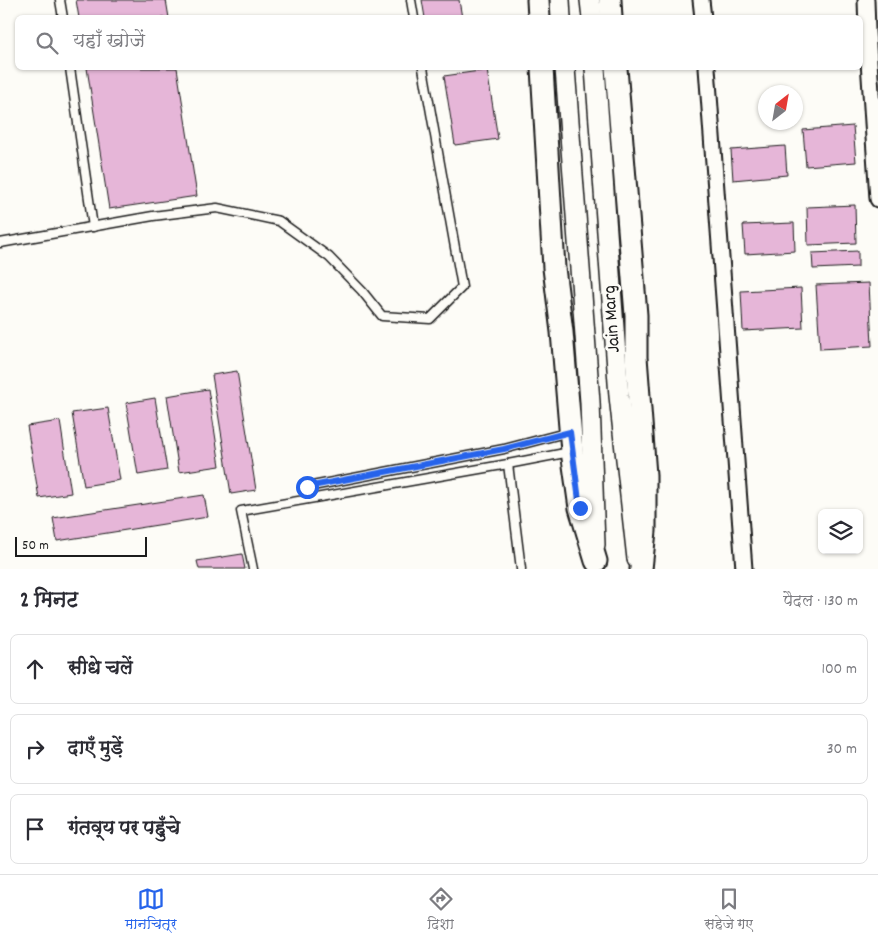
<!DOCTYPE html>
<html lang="hi">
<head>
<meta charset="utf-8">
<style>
	body { margin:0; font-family:Dekko,"Playpen Sans Deva",sans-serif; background:#f7f7f7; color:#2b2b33 }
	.controls { position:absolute; right:15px; bottom:15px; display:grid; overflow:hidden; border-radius:8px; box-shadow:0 1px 4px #0004 }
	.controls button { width:45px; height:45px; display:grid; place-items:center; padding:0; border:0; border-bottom:1px solid #e1e1e2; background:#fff; color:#2b2b33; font:25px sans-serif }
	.compass { position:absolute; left:758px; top:85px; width:45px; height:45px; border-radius:50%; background:#fff; box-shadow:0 1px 4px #0004; rotate:31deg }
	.scale { position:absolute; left:15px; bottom:12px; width:132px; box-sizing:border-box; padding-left:5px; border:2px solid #1c1c1c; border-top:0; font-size:14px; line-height:18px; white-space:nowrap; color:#1c1c1c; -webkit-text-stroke:4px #fdfcf7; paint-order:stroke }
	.stop { position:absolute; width:15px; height:15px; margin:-11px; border:4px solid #2563eb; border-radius:50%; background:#fff }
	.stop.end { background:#2563eb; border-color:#fff; box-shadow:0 1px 5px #0008 }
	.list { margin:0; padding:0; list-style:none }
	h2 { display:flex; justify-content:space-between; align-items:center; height:65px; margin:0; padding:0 20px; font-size:21px }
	h2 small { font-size:16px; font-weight:400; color:#7c7c81 }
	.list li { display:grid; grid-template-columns:32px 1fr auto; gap:15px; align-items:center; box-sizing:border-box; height:70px; margin:0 10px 10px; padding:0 10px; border:1px solid #e1e1e2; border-radius:8px }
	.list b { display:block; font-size:19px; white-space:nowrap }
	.list em { font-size:16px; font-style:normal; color:#7c7c81 }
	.icon { flex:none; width:28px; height:28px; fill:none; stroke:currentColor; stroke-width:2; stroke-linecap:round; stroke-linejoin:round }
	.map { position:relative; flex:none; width:878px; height:569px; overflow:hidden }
	.search { position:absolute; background:#fff; box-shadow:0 1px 4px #0004; left:15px; right:15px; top:15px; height:55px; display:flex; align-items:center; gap:12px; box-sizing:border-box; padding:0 18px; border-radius:8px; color:#7c7c81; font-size:19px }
	.sheet { height:305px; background:#fff }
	nav { display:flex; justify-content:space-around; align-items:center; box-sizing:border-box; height:70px; border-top:1px solid #e1e1e2; background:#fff; font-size:14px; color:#7c7c81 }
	nav a { display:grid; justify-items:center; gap:2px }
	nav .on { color:#2563eb }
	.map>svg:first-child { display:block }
	.building { fill:#e6b6d8; stroke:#1c1c1c }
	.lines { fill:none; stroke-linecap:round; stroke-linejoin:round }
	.service-casing { stroke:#1c1c1c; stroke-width:11 }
	.minor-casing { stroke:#1c1c1c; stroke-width:19 }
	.tertiary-casing { stroke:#1c1c1c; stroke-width:22 }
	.secondary-casing { stroke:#1c1c1c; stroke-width:25 }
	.service { stroke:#fdfcf7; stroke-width:8 }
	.minor { stroke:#fdfcf7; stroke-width:15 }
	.tertiary { stroke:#fdfcf7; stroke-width:19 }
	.secondary { stroke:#fdfcf7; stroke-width:21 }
	.route { stroke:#2563eb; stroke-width:6 }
	.labels { text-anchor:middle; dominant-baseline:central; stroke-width:5; stroke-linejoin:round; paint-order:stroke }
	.street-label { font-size:19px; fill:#1c1c1c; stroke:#fdfcf7 }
</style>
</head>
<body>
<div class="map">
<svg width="878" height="569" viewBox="0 0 878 569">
	<rect width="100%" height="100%" fill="#fdfcf7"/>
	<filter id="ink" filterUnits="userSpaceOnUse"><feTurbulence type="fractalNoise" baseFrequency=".02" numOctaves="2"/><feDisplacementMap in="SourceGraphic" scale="10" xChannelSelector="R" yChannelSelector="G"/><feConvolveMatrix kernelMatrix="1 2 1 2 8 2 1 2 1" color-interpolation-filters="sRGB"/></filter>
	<g filter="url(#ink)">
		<!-- building -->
		<g class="building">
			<polygon points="76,0 166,0 169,18 79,18"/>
			<polygon points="422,0 459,0 462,18 425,18"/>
			<polygon points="87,68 177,68 197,196 109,209"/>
			<polygon points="487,70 498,139 455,145 444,76"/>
			<polygon points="853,126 856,162 806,166 803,130"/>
			<polygon points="785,146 787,175 733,180 731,150"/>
			<polygon points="855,205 856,243 808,245 807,207"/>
			<polygon points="794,223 795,251 745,254 743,225"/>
			<polygon points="858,251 858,267 813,269 812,253"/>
			<polygon points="869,283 872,346 820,349 816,285"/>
			<polygon points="801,288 803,328 743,331 741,291"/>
			<polygon points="237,371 256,490 231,494 212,375"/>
			<polygon points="208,389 220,466 179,472 167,396"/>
			<polygon points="155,398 167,470 138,475 126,403"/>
			<polygon points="108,408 120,480 84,486 72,413"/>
			<polygon points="60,421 71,493 39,498 27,426"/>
			<polygon points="204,495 208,517 57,541 53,518"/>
			<polygon points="242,554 245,569 199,569 197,561"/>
		</g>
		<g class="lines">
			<defs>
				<g id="service">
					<polyline points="60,0 63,18"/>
					<polyline points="411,0 414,18"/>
					<polyline points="70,68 93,227"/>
					<polyline points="0,243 153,216 217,208 279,221 329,257 362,291 382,316 430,319 462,287 423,68"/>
					<polyline points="508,464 521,569"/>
					<polyline points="307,487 504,449 569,432"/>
					<polyline points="253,569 241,511 508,464 570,452"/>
				</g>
				<g id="minor">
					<polyline points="701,0 703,18"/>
					<polyline points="866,0 867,31 878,199"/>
					<polyline points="707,68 744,569"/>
				</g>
				<g id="tertiary">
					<polyline points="560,0 561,18"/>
					<polyline points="590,0 592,18"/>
					<polyline points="565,68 590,402 595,545"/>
					<polyline points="595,68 619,396 637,559"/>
				</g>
				<g id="secondary">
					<polyline points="538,0 539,18"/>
					<polyline points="610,0 611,18"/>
					<polyline points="542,68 554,268 562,332 572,451 580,508 596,561"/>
					<polyline points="616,68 636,315 636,357 645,475 645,531 641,569"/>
				</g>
			</defs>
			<!-- service casing -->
			<use href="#service" class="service-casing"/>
			<!-- minor casing -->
			<use href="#minor" class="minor-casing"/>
			<!-- tertiary casing -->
			<use href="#tertiary" class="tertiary-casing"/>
			<!-- secondary casing -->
			<use href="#secondary" class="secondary-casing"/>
			<!-- service -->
			<use href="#service" class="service"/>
			<!-- minor -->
			<use href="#minor" class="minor"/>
			<!-- tertiary -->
			<use href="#tertiary" class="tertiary"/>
			<!-- secondary -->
			<use href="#secondary" class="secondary"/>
		</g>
	</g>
	<g class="lines" filter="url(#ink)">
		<!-- route -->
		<polyline class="route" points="307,487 504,449 570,432 580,508"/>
	</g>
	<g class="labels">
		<!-- street labels -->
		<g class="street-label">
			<text transform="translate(613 319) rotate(-94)">Jain Marg</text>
		</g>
	</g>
</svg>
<div class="controls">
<button><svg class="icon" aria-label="layers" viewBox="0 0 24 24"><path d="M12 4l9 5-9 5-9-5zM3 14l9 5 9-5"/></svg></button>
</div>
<svg class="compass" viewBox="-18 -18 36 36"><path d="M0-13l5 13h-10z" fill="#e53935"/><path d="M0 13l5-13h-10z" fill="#7c7c81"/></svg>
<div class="scale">50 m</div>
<div class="stop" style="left:307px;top:487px"></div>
<div class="stop end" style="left:580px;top:508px"></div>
<div class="search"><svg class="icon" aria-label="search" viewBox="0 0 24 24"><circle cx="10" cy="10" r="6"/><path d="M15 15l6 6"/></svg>यहाँ खोजें</div>
</div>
<section class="sheet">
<h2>2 मिनट<small>पैदल · 130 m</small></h2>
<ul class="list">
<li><svg class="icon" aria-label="ahead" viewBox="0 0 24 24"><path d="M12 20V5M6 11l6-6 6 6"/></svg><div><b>सीधे चलें</b></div><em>100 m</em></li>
<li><svg class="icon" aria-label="right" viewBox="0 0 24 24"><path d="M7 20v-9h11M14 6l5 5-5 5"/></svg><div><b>दाएँ मुड़ें</b></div><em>30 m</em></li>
<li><svg class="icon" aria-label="arrive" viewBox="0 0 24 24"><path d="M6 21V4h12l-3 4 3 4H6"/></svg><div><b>गंतव्य पर पहुँचे</b></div></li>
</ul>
</section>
<nav>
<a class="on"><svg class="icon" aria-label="map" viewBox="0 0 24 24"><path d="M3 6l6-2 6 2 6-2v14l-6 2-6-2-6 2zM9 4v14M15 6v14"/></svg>मानचित्र</a>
<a><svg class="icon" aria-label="directions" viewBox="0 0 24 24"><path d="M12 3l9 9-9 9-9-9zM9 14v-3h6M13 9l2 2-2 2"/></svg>दिशा</a>
<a><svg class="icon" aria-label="saved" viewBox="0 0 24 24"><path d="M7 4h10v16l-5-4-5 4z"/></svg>सहेजे गए</a>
</nav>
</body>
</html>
